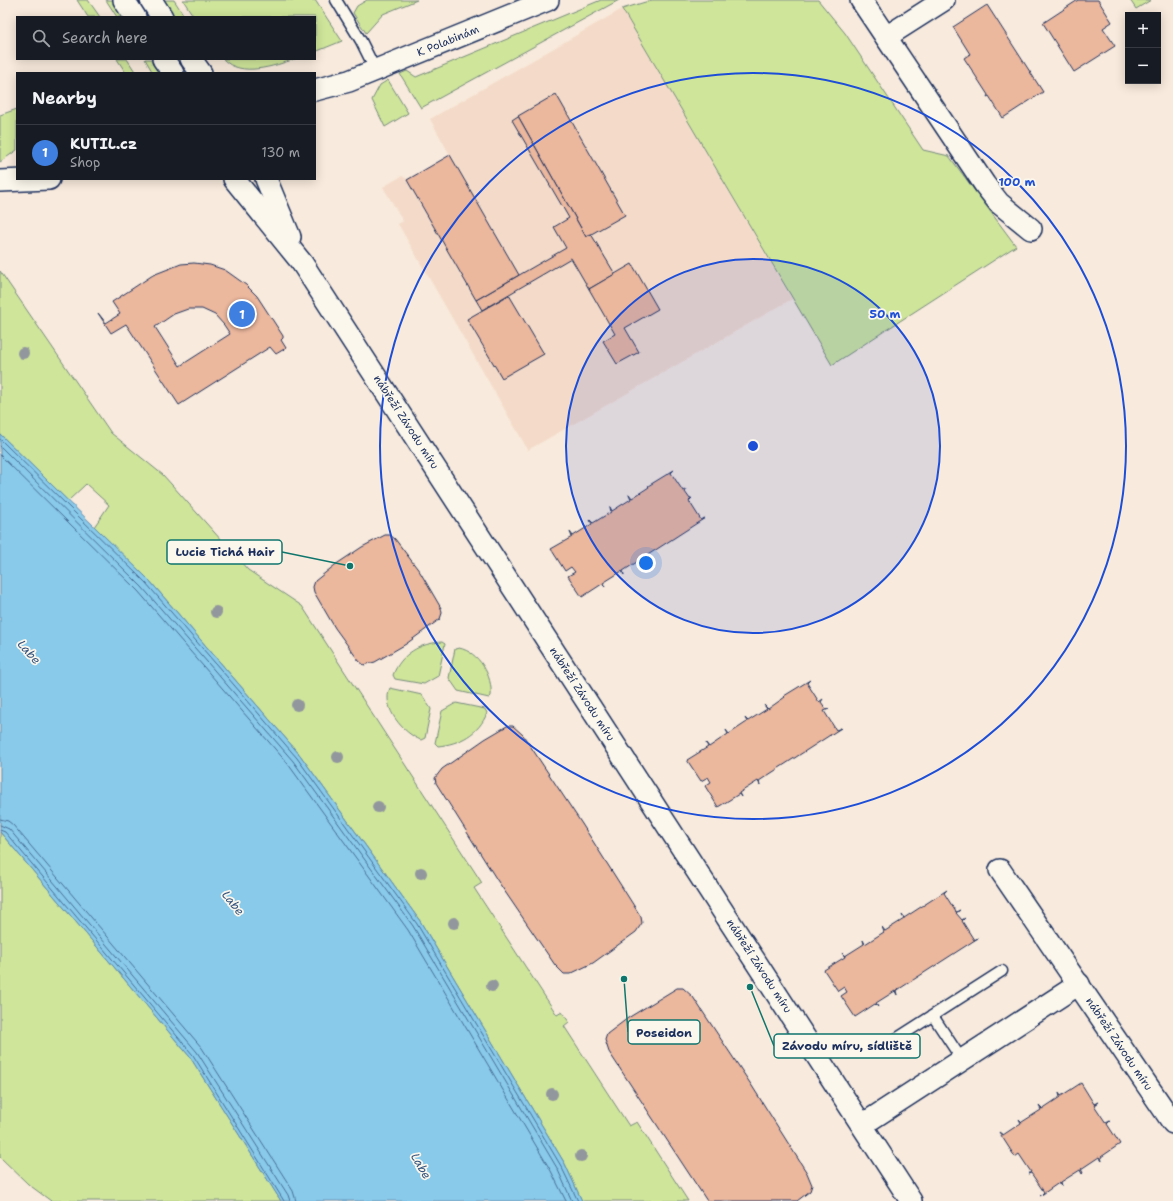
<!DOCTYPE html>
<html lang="en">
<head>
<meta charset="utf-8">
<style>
	body { margin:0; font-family:"Shantell Sans",sans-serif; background:#20242c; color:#f1f3f6 }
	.controls { position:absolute; right:12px; top:12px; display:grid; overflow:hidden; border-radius:0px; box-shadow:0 2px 10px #0003 }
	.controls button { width:36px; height:36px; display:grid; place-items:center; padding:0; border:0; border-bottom:1px solid #363941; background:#171b24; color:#f1f3f6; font:20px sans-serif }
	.you { position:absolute; left:646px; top:563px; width:14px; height:14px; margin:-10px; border:3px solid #fff; border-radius:50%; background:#1a73e8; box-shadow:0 0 0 6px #1a73e833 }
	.badge { display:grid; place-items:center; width:26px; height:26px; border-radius:50%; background:#db2777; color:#fff; font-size:13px; font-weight:700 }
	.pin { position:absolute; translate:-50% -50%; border:2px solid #fff; box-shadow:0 1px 4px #0006 }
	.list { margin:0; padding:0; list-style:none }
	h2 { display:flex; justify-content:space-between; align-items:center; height:52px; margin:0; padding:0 16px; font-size:17px }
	h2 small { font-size:13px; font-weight:400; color:#9ea1a6 }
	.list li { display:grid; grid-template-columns:26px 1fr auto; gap:12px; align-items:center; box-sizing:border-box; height:56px; padding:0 16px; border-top:1px solid #363941 }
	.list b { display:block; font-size:15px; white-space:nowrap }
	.list p { margin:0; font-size:13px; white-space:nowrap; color:#9ea1a6 }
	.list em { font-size:13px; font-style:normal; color:#9ea1a6 }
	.icon { flex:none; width:22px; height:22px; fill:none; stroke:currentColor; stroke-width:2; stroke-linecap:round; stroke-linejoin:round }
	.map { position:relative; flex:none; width:1173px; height:1201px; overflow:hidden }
	.search { position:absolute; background:#171b24; box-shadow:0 2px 10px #0003; left:16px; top:16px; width:300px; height:44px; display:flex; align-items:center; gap:10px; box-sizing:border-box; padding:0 14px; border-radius:0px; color:#9ea1a6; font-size:15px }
	.panel { position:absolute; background:#171b24; box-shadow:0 2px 10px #0003; left:16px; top:72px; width:300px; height:108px; border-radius:0px }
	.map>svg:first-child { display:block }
	.built { fill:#f4dbc9 }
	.green { fill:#cfe59a; stroke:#758a7c }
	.water { fill:#89caea; stroke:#5d8cb2 }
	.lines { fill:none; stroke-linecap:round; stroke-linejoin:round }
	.shore { stroke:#476d96; stroke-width:1 }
	.building { fill:#ebb79d; stroke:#1b2f5e; fill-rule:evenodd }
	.lane-casing { stroke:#1b2f5e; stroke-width:13 }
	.street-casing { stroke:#1b2f5e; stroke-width:24 }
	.lane { stroke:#fbf7ec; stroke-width:10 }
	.street { stroke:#fbf7ec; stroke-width:21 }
	.tree { fill:#92979d }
	.ring { fill:none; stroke:#1d4ed8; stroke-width:2 }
	.labels { text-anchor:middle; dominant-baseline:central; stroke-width:3.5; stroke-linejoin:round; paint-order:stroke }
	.street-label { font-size:11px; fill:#1b2f5e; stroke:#fbf7ec }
	.water-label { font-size:12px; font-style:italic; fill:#365681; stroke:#fbf7ec }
	.centre { fill:#1d4ed8; stroke:#fbf7ec; stroke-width:2 }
	.ring-label { font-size:12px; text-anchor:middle; font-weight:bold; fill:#1d4ed8; stroke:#fbf7ec; stroke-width:3.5; stroke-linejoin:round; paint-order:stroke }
	.leader { fill:none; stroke:#0f766e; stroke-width:1.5 }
	.callout-dot { fill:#0f766e; stroke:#fbf7ec; stroke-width:1.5 }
	.callout { fill:#fbf7ec; stroke:#0f766e; stroke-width:1.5 }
	.callout-label { font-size:12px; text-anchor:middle; font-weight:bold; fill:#1b2f5e }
</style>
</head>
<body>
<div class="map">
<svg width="1173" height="1201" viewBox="0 0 1173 1201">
	<rect width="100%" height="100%" fill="#f8eadc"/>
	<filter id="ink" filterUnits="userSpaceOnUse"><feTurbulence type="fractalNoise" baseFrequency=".025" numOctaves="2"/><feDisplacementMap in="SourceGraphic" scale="8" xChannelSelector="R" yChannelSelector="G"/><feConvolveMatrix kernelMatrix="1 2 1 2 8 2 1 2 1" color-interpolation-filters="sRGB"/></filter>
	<g filter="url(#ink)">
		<!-- built -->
		<polygon class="built" points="622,9 792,299 528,450 398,224 403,221 383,187 402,176 407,179 450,155 430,119"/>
		<!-- green -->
		<g class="green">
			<polygon points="77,0 88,0 100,17 88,17"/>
			<polygon points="106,0 117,0 129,17 117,17"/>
			<polygon points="160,0 174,0 185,17 172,17"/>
			<polygon points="183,0 315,0 342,41 315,52 315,17 194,17"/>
			<polygon points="367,0 417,0 383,14 366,33 353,13 357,6"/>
			<polygon points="601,0 619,0 421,108 400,74 407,71 416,77"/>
			<polygon points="652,0 818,0 845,33 923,150 949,156 1016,246 832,365 622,9"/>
			<polygon points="1130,0 1151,0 1136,9"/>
			<polygon points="117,59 127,59 136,73 126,73"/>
			<polygon points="145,59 157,59 167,73 153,73"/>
			<path d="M223,59H295C274,66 241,78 223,59Z"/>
			<polygon points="388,80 408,113 385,127 372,100 380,85"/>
			<polygon points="17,109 17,150 0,162 0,115"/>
			<polygon points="0,271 111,433 163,475 248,570 302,606 482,883 474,888 557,1015 562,1012 569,1022 564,1026 629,1126 637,1122 688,1201 582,1201 565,1164 420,921 300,755 149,580 94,527 109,505 86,484 68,501 0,434"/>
			<path d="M442,642L445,644L438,676L424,684L395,679L393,675C401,654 420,643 442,642Z"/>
			<path d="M459,648C479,652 493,676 491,696L489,698L458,691L449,678L455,649Z"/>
			<path d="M390,688L422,695L431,709L425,738L421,740C404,734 381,708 390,688Z"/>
			<path d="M456,703L485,709L487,713C479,734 459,744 438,746L435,743L442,711Z"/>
			<polygon points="0,832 190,1057 281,1201 51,1201 28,1184 0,1157"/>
		</g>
		<!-- water -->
		<polygon class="water" points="0,434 149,580 300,755 420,921 565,1164 582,1201 281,1201 190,1057 0,832"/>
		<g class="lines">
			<!-- shore -->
			<g class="shore">
				<polyline points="0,439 146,583 297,758 417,924 561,1166 578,1201"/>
				<polyline points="0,446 142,587 293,761 413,926 557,1168 572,1201"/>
				<polyline points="0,455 138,591 288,764 408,930 551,1171 566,1201"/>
				<polyline points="0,819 8,821 13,825 202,1048 293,1191 296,1201"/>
				<polyline points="0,825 9,829 197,1052 288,1195 290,1201"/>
				<polyline points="0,830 5,832 193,1055 284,1201"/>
			</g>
		</g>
		<!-- building -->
		<g class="building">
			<polygon points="1078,0 1098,0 1112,22 1103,28 1115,46 1074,72 1043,23"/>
			<polygon points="987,5 1043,92 1003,118 989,96 987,97 988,95 964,58 970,54 953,27"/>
			<polygon points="556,94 625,215 586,237 518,116"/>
			<polygon points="518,116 586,237 591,234 615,274 589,289 571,258 482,310 476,300 566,248 554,227 569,218 512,120"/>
			<polygon points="450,155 519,275 476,300 407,180"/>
			<path d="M194,263L210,265L225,270L246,285L257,296L283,336V338L281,340L286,348L276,354L270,347L179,405L126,324L111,333L98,313L106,323L120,314L112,302L153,275L181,264ZM188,309H202L215,315L224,325L230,334L180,366L155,327L174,314Z"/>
			<polygon points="632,264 658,309 625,328 639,352 617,364 603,341 615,334 589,289"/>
			<polygon points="509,295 544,354 502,378 467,319"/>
			<polygon points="674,470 671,473 683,491 687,489 685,492 690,499 692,498 689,501 701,520 705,518 623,571 624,575 622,571 603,583 605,587 602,584 582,597 568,576 575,572 571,567 565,571 551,549 572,537 570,532 573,536 592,524 590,520 593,523 611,512 610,507 612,511 631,499 629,494 632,498 649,487 648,486"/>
			<polygon points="385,535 390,535 395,539 420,572 441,608 442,613 440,619 406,644 375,662 364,665 359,661 335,628 314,592 313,587 315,581 335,565 362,547"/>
			<polygon points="810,680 807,683 819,702 823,699 821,702 826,709 829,709 824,711 836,730 841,728 759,781 760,785 758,781 739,793 741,797 739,794 718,807 705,786 711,782 708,777 701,781 687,760 708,747 706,743 709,747 728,734 726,730 729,734 747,722 745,718 748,721 767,709 764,705 768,709 785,697 784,696"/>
			<polygon points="507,726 513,726 523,735 582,824 641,917 642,923 636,932 593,963 570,974 564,974 555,965 497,880 436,783 435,778 442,769 485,739"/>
			<polygon points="947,890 944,893 956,912 960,910 956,913 962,920 965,918 962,921 974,940 978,938 896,991 897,995 895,991 876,1003 878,1007 875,1004 855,1017 841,996 847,992 844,987 838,991 824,970 845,957 842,953 845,956 864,944 863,940 865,944 884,932 882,927 885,931 904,919 902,915 904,918"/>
			<polygon points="677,988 683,988 693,997 752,1086 807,1173 812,1185 810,1191 797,1201 707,1201 609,1052 605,1040 607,1034 628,1018"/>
			<polygon points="1081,1083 1094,1104 1098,1102 1094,1105 1106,1123 1110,1121 1107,1124 1120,1144 1101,1157 1102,1161 1099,1157 1081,1169 1083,1173 1082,1174 1080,1170 1061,1182 1062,1186 1060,1182 1040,1196 1044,1192 1031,1173 1028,1174 1031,1172 1019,1154 1015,1157 999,1132 1003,1135 1021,1123 1019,1119 1022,1122 1041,1110 1039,1106 1042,1109 1060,1097 1059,1093 1061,1096"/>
		</g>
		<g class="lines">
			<defs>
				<g id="lane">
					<polyline points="336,0 361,41 376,71"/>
					<polyline points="933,1016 962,1060"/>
					<polyline points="885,1046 1002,971"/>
				</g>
				<g id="street">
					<polyline points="124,0 135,17"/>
					<polyline points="151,0 162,17"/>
					<polyline points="861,0 985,185 999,203 1031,229"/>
					<polyline points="886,37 944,0"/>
					<polyline points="163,59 173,73"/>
					<polyline points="191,59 201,73"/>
					<polyline points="315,90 349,81 548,0"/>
					<polyline points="234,179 302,263 911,1201"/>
					<polyline points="266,179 290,237"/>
					<polyline points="0,181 49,179"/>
					<polyline points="1000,870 1173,1123"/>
					<polyline points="862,1125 1079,984"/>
				</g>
			</defs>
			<!-- lane casing -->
			<use href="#lane" class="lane-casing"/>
			<!-- street casing -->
			<use href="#street" class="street-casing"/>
			<!-- lane -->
			<use href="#lane" class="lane"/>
			<!-- street -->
			<use href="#street" class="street"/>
		</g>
		<!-- trees -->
		<g class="tree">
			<circle cx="23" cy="353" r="6"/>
			<circle cx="216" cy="612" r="6"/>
			<circle cx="297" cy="705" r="6"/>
			<circle cx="338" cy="757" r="6"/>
			<circle cx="378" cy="807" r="6"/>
			<circle cx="421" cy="873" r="6"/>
			<circle cx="454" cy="923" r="6"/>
			<circle cx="492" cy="986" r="6"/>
			<circle cx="552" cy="1094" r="6"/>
			<circle cx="581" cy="1156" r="6"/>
		</g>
	</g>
	<!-- distance rings -->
	<circle cx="753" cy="446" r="187" fill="#1d4ed8" fill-opacity=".12"/>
	<g class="ring">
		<circle cx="753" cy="446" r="187"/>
		<circle cx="753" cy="446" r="373"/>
	</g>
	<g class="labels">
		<!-- street labels -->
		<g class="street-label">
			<text transform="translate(448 41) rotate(-22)">K Polabinám</text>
			<text transform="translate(406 422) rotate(57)">nábřeží Závodu míru</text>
			<text transform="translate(582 694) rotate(57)">nábřeží Závodu míru</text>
			<text transform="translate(759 966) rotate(57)">nábřeží Závodu míru</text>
			<text transform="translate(1119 1044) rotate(56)">nábřeží Závodu míru</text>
		</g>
		<!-- water labels -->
		<g class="water-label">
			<text transform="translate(29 652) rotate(48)">Labe</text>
			<text transform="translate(233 903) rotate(51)">Labe</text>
			<text transform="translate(421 1166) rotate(60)">Labe</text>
		</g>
	</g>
	<circle cx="753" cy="446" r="6" class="centre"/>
	<g class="ring-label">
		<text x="1017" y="186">100 m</text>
		<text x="885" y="318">50 m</text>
	</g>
	<!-- callouts -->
	<path class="leader" d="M350 566L282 552M624 979L628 1032M750 987L774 1046"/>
	<g class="callout-dot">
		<circle cx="350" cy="566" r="4"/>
		<circle cx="624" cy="979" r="4"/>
		<circle cx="750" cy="987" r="4"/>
	</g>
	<g class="callout">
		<rect x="167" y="540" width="115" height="24" rx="4"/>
		<rect x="628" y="1020" width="72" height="24" rx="4"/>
		<rect x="774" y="1034" width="146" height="24" rx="4"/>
	</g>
	<g class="callout-label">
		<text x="225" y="556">Lucie Tichá Hair</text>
		<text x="664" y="1037">Poseidon</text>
		<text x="847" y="1050">Závodu míru, sídliště</text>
	</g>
</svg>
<div class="controls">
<button>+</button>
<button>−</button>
</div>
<div class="you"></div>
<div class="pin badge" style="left:242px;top:314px;background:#3f7fe0">1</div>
<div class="search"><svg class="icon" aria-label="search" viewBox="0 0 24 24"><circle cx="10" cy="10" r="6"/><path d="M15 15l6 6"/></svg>Search here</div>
<section class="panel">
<h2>Nearby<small></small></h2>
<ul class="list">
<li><span class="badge" style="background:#3f7fe0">1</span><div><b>KUTIL.cz</b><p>Shop</p></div><em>130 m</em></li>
</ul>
</section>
</div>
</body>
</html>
